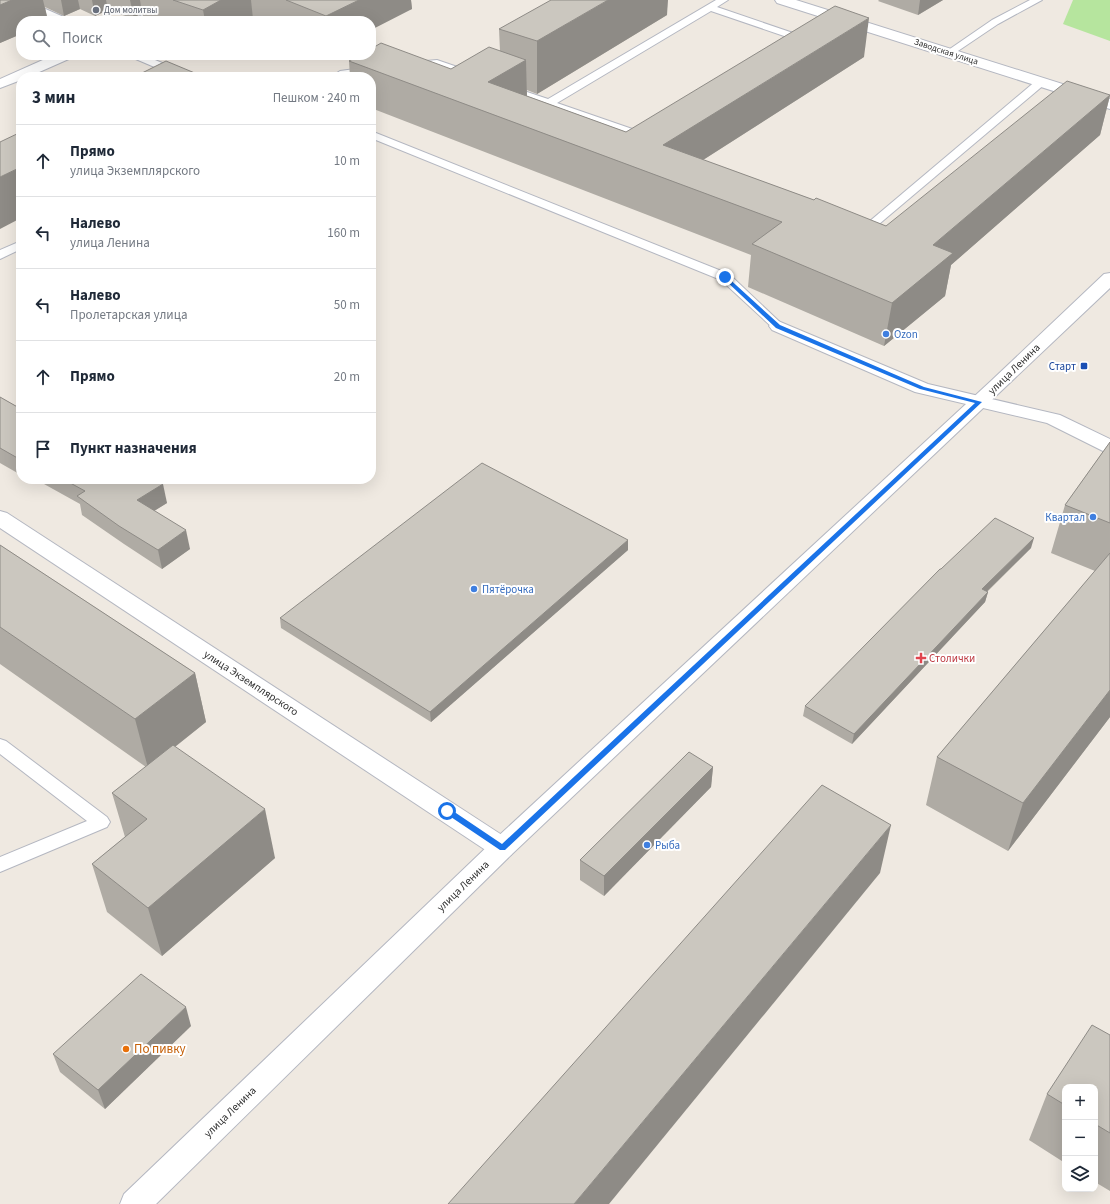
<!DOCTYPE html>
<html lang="ru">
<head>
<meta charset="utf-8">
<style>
	body { margin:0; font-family:"Source Sans 3",sans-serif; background:#f6f6f7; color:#1f2937 }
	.controls { position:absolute; right:12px; bottom:12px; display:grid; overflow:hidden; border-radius:8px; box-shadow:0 4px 16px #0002 }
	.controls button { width:36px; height:36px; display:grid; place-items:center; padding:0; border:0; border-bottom:1px solid #e0e1e3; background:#fff; color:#1f2937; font:20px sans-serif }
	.stop { position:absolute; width:12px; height:12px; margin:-9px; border:3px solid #1a73e8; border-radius:50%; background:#fff }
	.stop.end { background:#1a73e8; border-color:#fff; box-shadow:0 1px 4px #0008 }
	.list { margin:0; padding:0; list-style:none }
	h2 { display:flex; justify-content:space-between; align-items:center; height:52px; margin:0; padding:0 16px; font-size:17px }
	h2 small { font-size:13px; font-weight:400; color:#747a83 }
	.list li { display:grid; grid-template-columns:26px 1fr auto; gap:12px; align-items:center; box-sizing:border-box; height:72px; padding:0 16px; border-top:1px solid #e0e1e3 }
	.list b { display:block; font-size:15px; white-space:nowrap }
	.list p { margin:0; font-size:13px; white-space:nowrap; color:#747a83 }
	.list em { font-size:13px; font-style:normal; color:#747a83 }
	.icon { flex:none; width:22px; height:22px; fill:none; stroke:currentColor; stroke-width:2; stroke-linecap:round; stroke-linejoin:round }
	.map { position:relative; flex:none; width:1110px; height:1204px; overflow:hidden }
	.search { position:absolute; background:#fff; box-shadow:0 4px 16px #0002; left:16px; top:16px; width:360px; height:44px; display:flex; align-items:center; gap:10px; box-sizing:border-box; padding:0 14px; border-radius:16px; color:#747a83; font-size:15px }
	.panel { position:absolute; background:#fff; box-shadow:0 4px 16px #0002; left:16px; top:72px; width:360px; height:412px; border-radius:16px }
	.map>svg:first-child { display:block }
	.green { fill:#b6e59e }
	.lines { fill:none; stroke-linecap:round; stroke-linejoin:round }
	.service-casing { stroke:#b4b7c1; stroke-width:2 }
	.minor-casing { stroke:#b4b7c1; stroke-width:2 }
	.tertiary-casing { stroke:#b4b7c1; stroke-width:2 }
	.service { fill:#fff; fill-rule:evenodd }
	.minor { fill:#fff; fill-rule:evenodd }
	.tertiary { fill:#fff; fill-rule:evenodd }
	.wall { fill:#afaba4 }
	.shaded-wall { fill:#8e8b86 }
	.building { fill:#cbc7bf; stroke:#8e8b86 }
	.route { fill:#1a73e8 }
	.worship-dot { fill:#6b7280; stroke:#fff; stroke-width:1.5 }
	.shop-dot { fill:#3f7fe0; stroke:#fff; stroke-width:1.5 }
	.transit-dot { fill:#1a4fb4; stroke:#fff; stroke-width:1.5 }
	.health-dot { fill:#e0444e; stroke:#fff; stroke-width:1.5 }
	.food-dot { fill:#e8710a; stroke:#fff; stroke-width:1.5 }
	.labels { text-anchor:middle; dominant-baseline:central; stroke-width:4; stroke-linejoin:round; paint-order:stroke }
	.far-worship-label { font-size:9px; fill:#5b616d; stroke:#fff; text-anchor:start }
	.far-street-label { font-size:9px; fill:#2e2e2e; stroke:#fff }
	.shop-label { font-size:11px; fill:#366cbe; stroke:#fff; text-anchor:start }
	.transit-label { font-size:11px; fill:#164399; stroke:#fff; text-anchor:end }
	.street-label { font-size:11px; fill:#2e2e2e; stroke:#fff }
	.health-label { font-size:11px; fill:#be3a42; stroke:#fff; text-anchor:start }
	.near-food-label { font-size:13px; fill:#c56008; stroke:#fff; text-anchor:start }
</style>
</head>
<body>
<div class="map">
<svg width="1110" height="1204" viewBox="0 0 1110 1204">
	<rect width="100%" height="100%" fill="#efe9e1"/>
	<!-- green -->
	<polygon class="green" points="1073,0 1110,0 1110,41 1063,24"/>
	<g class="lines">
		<defs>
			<g id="service">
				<polygon points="716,0 728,0 717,7 796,34 798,36 793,39 790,38 711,11 557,103 641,132 650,132 651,134 646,138 638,138 505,91 504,89 509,86 548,99"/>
				<polygon points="1030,0 1042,0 998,24 952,55 949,56 944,53 992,20"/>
				<polygon points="129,55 143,55 191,75 192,77 178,77 131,57"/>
				<polygon points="437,60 475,73 476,75 471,78 436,66 415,68 410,65 415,62"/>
				<polygon points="370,67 375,70 374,72 344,77 331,77 340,71"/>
				<polygon points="1041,79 1045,80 1046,82 1045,84 872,230 864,230 862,228 864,226 1037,80"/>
				<polygon points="371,131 729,274 784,326 782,329 774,329 721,280 371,138"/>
				<polygon points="21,241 21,249 0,259 0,250"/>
				<polygon points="0,739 6,741 107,817 110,822 107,827 0,872 0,857 87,821 0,754"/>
			</g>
			<g id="minor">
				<polygon points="6,0 25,0 66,18 68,21 49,21 8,3"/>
				<polygon points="778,321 928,384 1060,415 1110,439 1110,453 1103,451 1047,423 915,392 772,330 769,326 772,322"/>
				<polygon points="0,511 7,513 511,841 515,848 511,855 502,858 493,855 0,528"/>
			</g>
			<g id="tertiary">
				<polygon points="175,0 193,0 191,3 152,21 134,21 136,18"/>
				<polygon points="775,0 796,0 1110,99 1110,109 777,3"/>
				<polygon points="54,55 73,55 71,58 28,77 21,77 21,80 0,88 0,79"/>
				<polygon points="1110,273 1110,288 511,855 156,1204 120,1204 124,1194 493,841 992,380 1104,274"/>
			</g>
		</defs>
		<!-- service casing -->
		<use href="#service" class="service-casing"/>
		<!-- minor casing -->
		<use href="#minor" class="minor-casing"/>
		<!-- tertiary casing -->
		<use href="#tertiary" class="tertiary-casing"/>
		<!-- service -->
		<use href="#service" class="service"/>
		<!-- minor -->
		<use href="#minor" class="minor"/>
		<!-- tertiary -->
		<use href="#tertiary" class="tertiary"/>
	</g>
	<!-- wall -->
	<g class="wall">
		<polygon points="0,0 411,0 412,9 371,21 258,21 253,19 250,21 144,21 142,13 135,17 134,19 108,10 95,16 80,9 64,16 45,7 48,21 21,21 21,34 0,43"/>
		<polygon points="879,0 943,0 918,15 878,1"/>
		<polygon points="667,15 537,94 527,90 527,96 626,132 864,57 703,160 886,226 1110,95 1110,96 1100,135 951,265 945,296 884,346 748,287 751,255 371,108 371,77 350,77 349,61 451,69 500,51 499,29"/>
		<polygon points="0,397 21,409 21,475 0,463"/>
		<polygon points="1110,442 1110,717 1008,851 926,805 937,757 1095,571 1051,553 1065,505"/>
		<polygon points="35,479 155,479 167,503 154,511 190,549 162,569 124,544 82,515 80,504"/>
		<polygon points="628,540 628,550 431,722 281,628 280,618"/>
		<polygon points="0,545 195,673 206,722 175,747 275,858 162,956 107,912 92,864 125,837 112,793 146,767 0,664"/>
		<polygon points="1031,548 987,592 988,592 985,602 852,744 803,716 805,706 941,569"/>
		<polygon points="713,767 711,787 604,896 580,880 580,860"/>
		<polygon points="191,1026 105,1109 60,1072 53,1054"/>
		<polygon points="1110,1035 1110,1191 1095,1182 1095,1087 1065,1087 1065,1163 1029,1140 1047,1094"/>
	</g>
	<!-- shaded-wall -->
	<g class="shaded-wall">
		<polygon points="12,0 43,0 48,21 21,21 21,34 0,43 0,5"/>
		<polygon points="61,0 78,0 80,9 64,16"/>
		<polygon points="92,0 106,0 108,10 95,16"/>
		<polygon points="130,0 140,0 142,13 135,17 134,19"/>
		<polygon points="221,0 251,0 253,19 250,21 205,21 203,10"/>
		<polygon points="359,0 411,0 412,9 371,30 371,21 327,21 326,16"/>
		<polygon points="608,0 668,0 667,15 537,94 537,41"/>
		<polygon points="920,0 943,0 918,15"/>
		<polygon points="869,18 864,57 670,181 663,145"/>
		<polygon points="526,60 527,100 488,82"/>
		<polygon points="1110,95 1100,135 951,265 945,296 884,346 892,303 933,245"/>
		<polygon points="21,167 21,218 0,229 0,177"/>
		<polygon points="163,484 167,503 141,519 137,500"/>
		<polygon points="186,530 190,549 162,569 158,550"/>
		<polygon points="1034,538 1031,548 979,599 982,589"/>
		<polygon points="628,540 628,550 431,722 430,712"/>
		<polygon points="988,592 985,602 852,744 854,734"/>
		<polygon points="195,673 206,722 148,768 135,719"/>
		<polygon points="1110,690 1110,717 1008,851 1023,803"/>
		<polygon points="713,767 711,787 604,896 604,876"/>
		<polygon points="265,809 275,858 162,956 148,908"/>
		<polygon points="891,825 880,873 609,1204 574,1204"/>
		<polygon points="186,1007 191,1026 105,1109 98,1090"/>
	</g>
	<!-- building -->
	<g class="building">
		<polygon points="0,0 12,0 0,5"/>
		<polygon points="173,0 221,0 203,10"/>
		<polygon points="286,0 359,0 326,16"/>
		<polygon points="551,0 608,0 537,41 499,29"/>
		<polygon points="835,6 869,18 663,145 814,200 816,198 886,226 1067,81 1110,95 933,245 953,253 892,303 752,244 782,222 349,61 360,55 371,55 371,49 381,43 451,69 489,47 526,60 488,82 626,132"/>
		<polygon points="166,61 202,76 201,77 134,77"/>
		<polygon points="21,132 21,167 0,177 0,142"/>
		<polygon points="0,397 21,409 21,460 0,448"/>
		<polygon points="1110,442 1110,523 1065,505"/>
		<polygon points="482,463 628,540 430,712 280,618"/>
		<polygon points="63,479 155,479 163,484 137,500 186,530 158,550 119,526 77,496 85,491"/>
		<polygon points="995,518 1034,538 982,589 988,592 854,734 805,706 940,569 941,569"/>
		<polygon points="0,545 195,673 135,719 0,627"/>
		<polygon points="1110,553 1110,690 1023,803 937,757"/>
		<polygon points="173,745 265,809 148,908 92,864 147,819 112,793"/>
		<polygon points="689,752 713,767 604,876 580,860"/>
		<polygon points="822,785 891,825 574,1204 448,1204"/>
		<polygon points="141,974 186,1007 98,1090 53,1054"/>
		<polygon points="1092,1025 1110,1035 1110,1133 1095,1124 1095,1087 1065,1087 1065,1105 1047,1094"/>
	</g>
	<!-- route -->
	<polygon class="route" points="725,275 780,325 924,387 982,402 505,850 500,850 445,813 445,809 450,809 502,844 975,403 920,389 776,328 723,278 722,277"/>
	<!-- markers -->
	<circle class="worship-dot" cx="96" cy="10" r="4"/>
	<g class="shop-dot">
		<circle cx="886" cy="334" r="4"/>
		<circle cx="1093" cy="517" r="4"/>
		<circle cx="474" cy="589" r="4"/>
		<circle cx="647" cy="845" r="4"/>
	</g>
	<rect class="transit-dot" x="1080" y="362" width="8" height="8" rx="2"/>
	<path class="health-dot" d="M919 652h4v4h4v4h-4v4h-4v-4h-4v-4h4z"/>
	<circle class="food-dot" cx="126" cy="1049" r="4"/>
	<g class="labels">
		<!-- far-worship labels -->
		<g class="far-worship-label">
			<text x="104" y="10">Дом молитвы</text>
		</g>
		<!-- far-street labels -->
		<g class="far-street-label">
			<text transform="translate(946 52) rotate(18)">Заводская улица</text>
		</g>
		<!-- shop labels -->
		<g class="shop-label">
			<text x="894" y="334">Ozon</text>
			<text x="1085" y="517" text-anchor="end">Квартал</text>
			<text x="482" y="589">Пятёрочка</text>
			<text x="655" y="845">Рыба</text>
		</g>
		<!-- transit labels -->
		<g class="transit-label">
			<text x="1076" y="366">Старт</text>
		</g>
		<!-- street labels -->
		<g class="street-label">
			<text transform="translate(1014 369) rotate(-44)">улица Ленина</text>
			<text transform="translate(251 683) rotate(33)">улица Экземплярского</text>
			<text transform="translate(463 886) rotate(-44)">улица Ленина</text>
			<text transform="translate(230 1112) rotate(-44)">улица Ленина</text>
		</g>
		<!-- health labels -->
		<g class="health-label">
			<text x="929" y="658">Столички</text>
		</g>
		<!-- near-food labels -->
		<g class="near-food-label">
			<text x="134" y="1049">По пивку</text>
		</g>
	</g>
</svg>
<div class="controls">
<button>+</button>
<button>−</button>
<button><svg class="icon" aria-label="layers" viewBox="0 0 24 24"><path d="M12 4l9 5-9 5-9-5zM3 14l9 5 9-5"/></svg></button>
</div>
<div class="stop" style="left:447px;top:811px"></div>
<div class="stop end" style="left:725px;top:277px"></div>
<div class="search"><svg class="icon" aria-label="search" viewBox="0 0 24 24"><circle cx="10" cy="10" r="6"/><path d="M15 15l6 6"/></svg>Поиск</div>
<section class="panel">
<h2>3 мин<small>Пешком · 240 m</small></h2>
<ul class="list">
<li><svg class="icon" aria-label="ahead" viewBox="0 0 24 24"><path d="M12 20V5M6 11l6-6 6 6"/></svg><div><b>Прямо</b><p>улица Экземплярского</p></div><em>10 m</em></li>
<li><svg class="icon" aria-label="left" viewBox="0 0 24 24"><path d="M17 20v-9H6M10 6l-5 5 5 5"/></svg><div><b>Налево</b><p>улица Ленина</p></div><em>160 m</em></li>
<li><svg class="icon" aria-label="left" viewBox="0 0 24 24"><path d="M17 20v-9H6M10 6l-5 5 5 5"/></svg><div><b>Налево</b><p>Пролетарская улица</p></div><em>50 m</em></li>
<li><svg class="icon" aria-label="ahead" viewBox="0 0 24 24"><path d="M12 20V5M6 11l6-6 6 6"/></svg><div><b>Прямо</b></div><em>20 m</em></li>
<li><svg class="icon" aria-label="arrive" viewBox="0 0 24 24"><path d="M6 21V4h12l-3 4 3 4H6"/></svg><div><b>Пункт назначения</b></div></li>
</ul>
</section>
</div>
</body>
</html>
